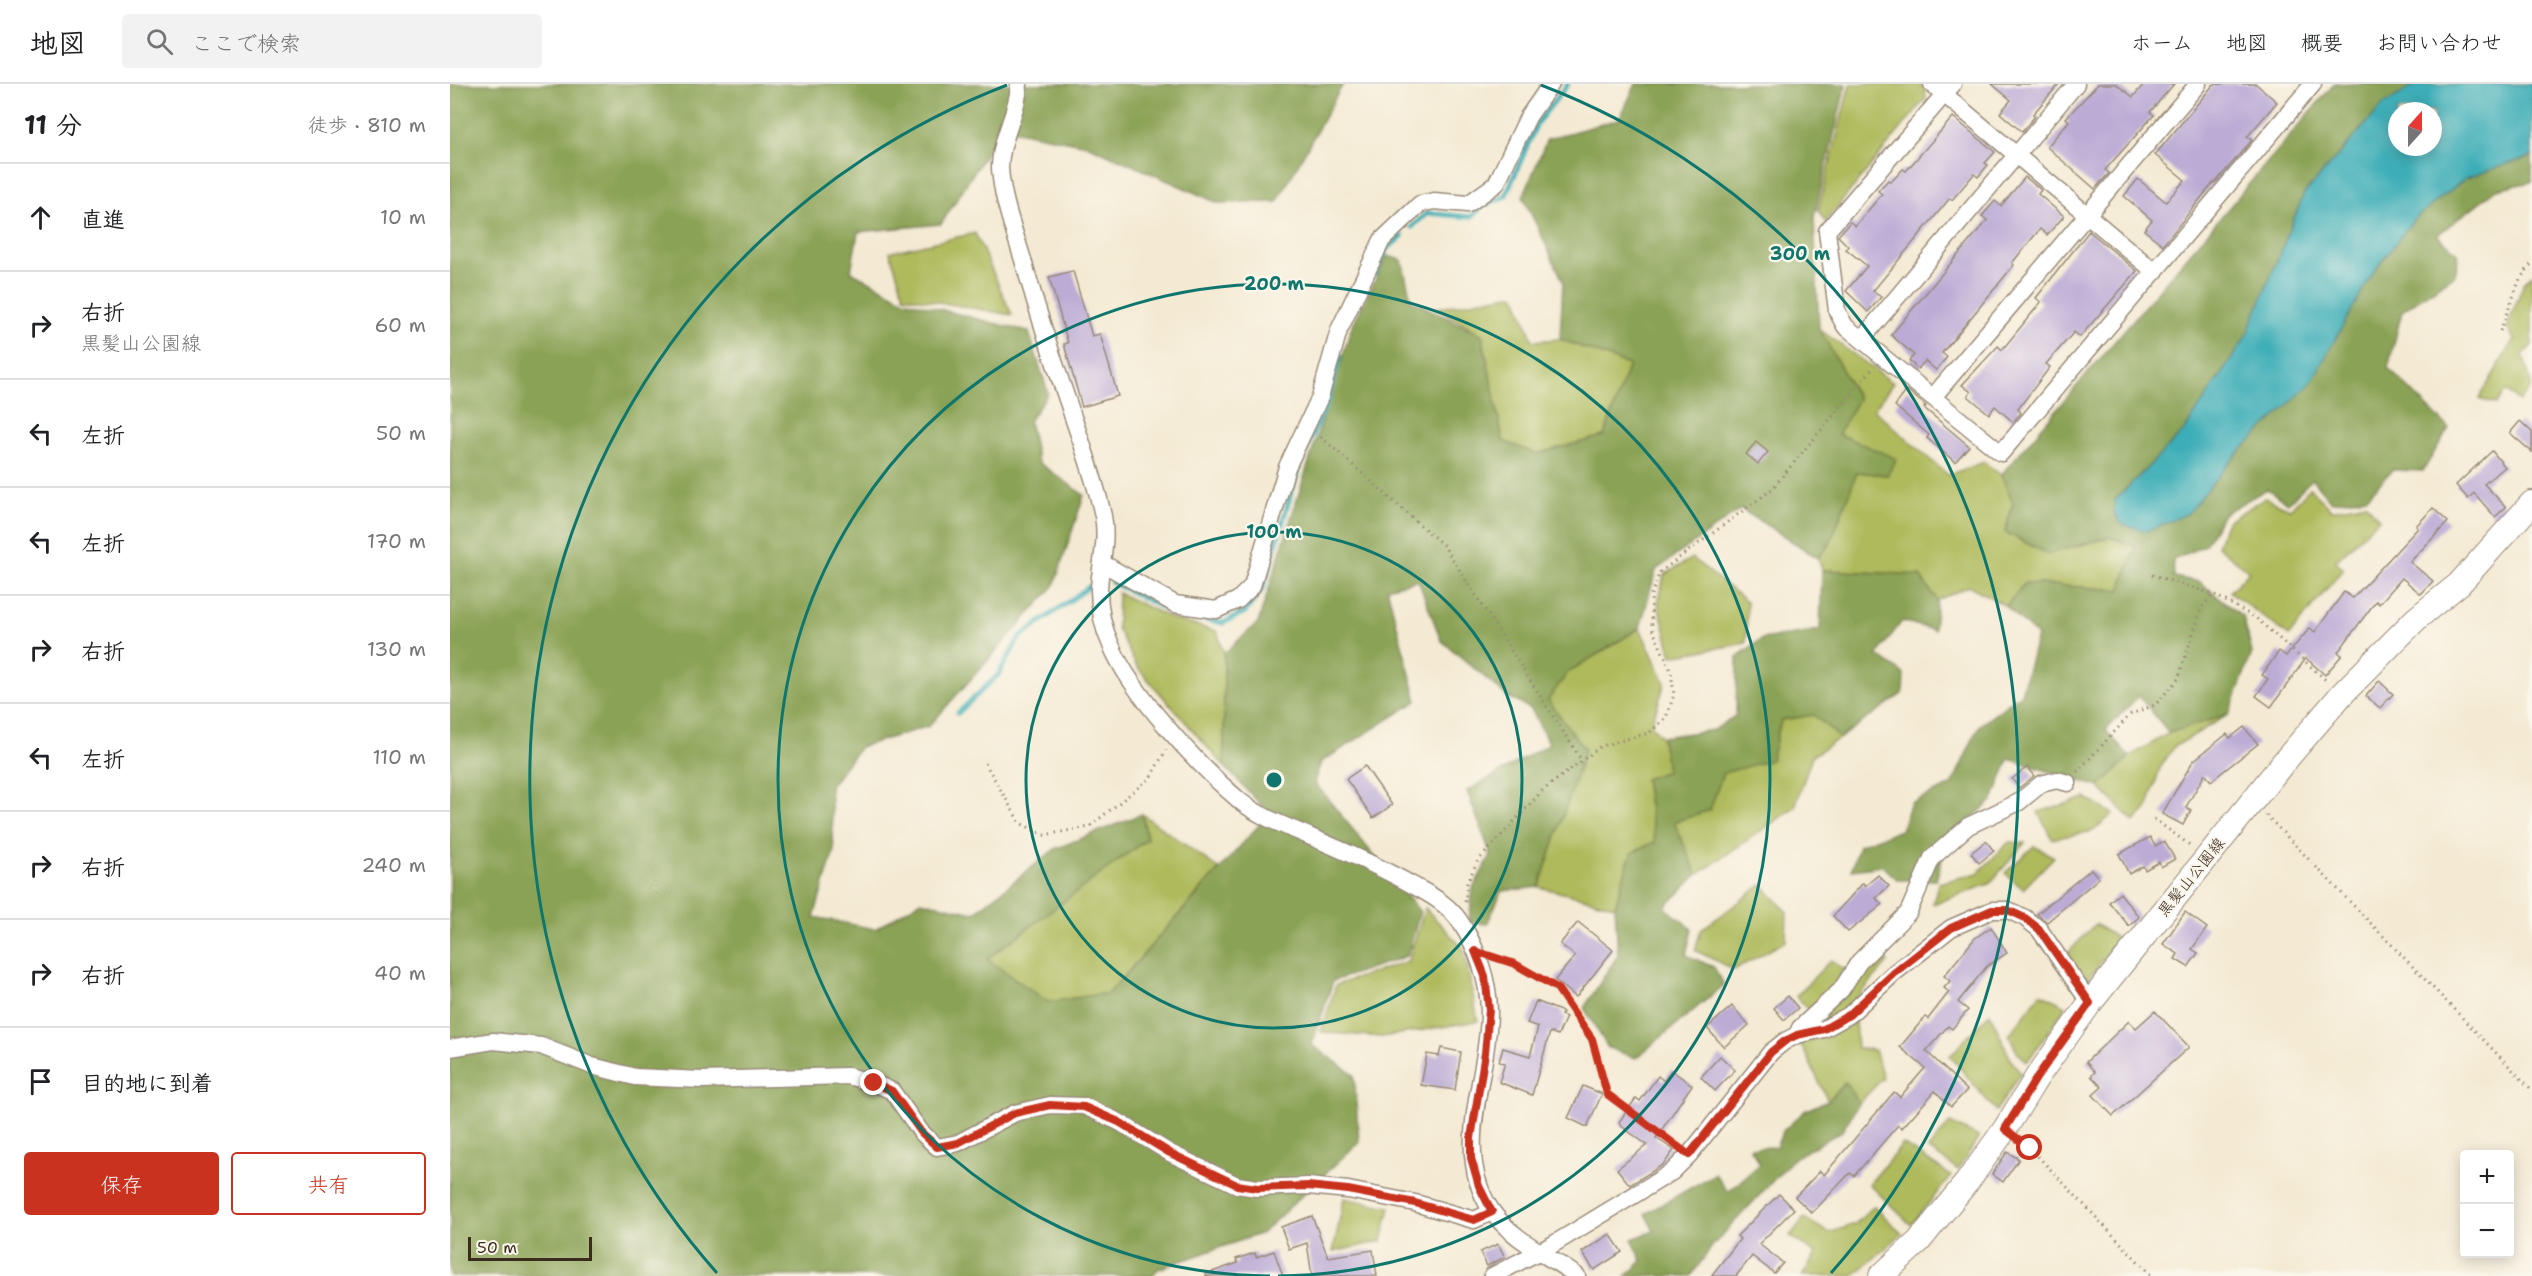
<!DOCTYPE html>
<html lang="ja">
<head>
<meta charset="utf-8">
<style>
	body { margin:0; font-family:"Shantell Sans","Klee One",sans-serif; background:#f2f2f2; color:#202124 }
	.controls { position:absolute; right:18px; bottom:18px; display:grid; overflow:hidden; border-radius:6px; box-shadow:0 3px 15px #0003 }
	.controls button { width:54px; height:54px; display:grid; place-items:center; padding:0; border:0; border-bottom:2px solid #e0e0e0; background:#fff; color:#202124; font:30px sans-serif }
	.compass { position:absolute; left:1938px; top:18px; width:54px; height:54px; border-radius:50%; background:#fff; box-shadow:0 3px 15px #0003; rotate:21deg }
	.scale { position:absolute; left:18px; bottom:15px; width:124px; box-sizing:border-box; padding-left:6px; border:3px solid #3b2a1e; border-top:0; font-size:16px; line-height:21px; white-space:nowrap; color:#3b2a1e; -webkit-text-stroke:4px #fbf7ec; paint-order:stroke }
	.stop { position:absolute; width:18px; height:18px; margin:-14px; border:4px solid #c8321e; border-radius:50%; background:#fff }
	.stop.end { background:#c8321e; border-color:#fff; box-shadow:0 2px 6px #0008 }
	.list { margin:0; padding:0; list-style:none }
	h2 { display:flex; justify-content:space-between; align-items:center; height:78px; margin:0; padding:0 24px; font-size:26px }
	h2 small { font-size:20px; font-weight:400; color:#757577 }
	.list li { display:grid; grid-template-columns:39px 1fr auto; gap:18px; align-items:center; box-sizing:border-box; height:108px; padding:0 24px; border-top:2px solid #e0e0e0 }
	.list b { display:block; font-size:22px; white-space:nowrap }
	.list p { margin:0; font-size:20px; white-space:nowrap; color:#757577 }
	.list em { font-size:20px; font-style:normal; color:#757577 }
	.actions { display:flex; gap:12px; padding:18px 24px }
	.actions a { flex:1; padding:14px 0; border:2px solid #c8321e; border-radius:6px; text-align:center; font-size:21px; color:#c8321e }
	.actions .main { background:#c8321e; color:#fff }
	.icon { flex:none; width:33px; height:33px; fill:none; stroke:currentColor; stroke-width:2; stroke-linecap:round; stroke-linejoin:round }
	.map { position:relative; flex:none; width:2082px; height:1192px; overflow:hidden }
	header { display:flex; align-items:center; gap:36px; box-sizing:border-box; height:84px; padding:0 30px; background:#fff; border-bottom:2px solid #e0e0e0 }
	header strong { font-size:28px }
	nav { display:flex; gap:33px; margin-inline-start:auto; font-size:21px }
	.search { width:420px; height:54px; background:#f2f2f2; display:flex; align-items:center; gap:15px; box-sizing:border-box; padding:0 21px; border-radius:6px; color:#757577; font-size:22px }
	main { display:flex }
	aside { flex:1; background:#fff }
	.map>svg:first-child { display:block }
	.green { fill:#aeba5c; stroke:#74723d; stroke-width:1.5 }
	.forest { fill:#8aa254; stroke:#626639; stroke-width:1.5 }
	.water { fill:#3eaeb7; stroke:#3c6c6a; stroke-width:1.5; fill-rule:evenodd }
	.lines { fill:none; stroke-linecap:round; stroke-linejoin:round }
	.stream { stroke:#3eaeb7; stroke-width:5 }
	.building { fill:#bbabd5 }
	.street-casing { stroke:#988a78; stroke-width:19 }
	.secondary-casing { stroke:#988a78; stroke-width:26 }
	.path { stroke:#988a78; stroke-width:3; stroke-dasharray:1.5 4.5; stroke-linecap:butt }
	.street { stroke:#fff; stroke-width:16 }
	.secondary { stroke:#fff; stroke-width:24 }
	.route { stroke:#c8321e; stroke-width:8 }
	.ring { fill:none; stroke:#0f766e; stroke-width:3 }
	.labels { text-anchor:middle; dominant-baseline:central; stroke-width:4.5; stroke-linejoin:round; paint-order:stroke }
	.street-label { font-size:16px; fill:#3b2a1e; stroke:#fbf7ec }
	.centre { fill:#0f766e; stroke:#fbf7ec; stroke-width:3 }
	.ring-label { font-size:18px; text-anchor:middle; font-weight:bold; fill:#0f766e; stroke:#fbf7ec; stroke-width:4.5; stroke-linejoin:round; paint-order:stroke }
</style>
</head>
<body>
<header>
<strong>地図</strong>
<div class="search"><svg class="icon" aria-label="search" viewBox="0 0 24 24"><circle cx="10" cy="10" r="6"/><path d="M15 15l6 6"/></svg>ここで検索</div>
<nav><a>ホーム</a><a>地図</a><a>概要</a><a>お問い合わせ</a></nav>
</header>
<main>
<aside>
<h2>11 分<small>徒歩 · 810 m</small></h2>
<ul class="list">
<li><svg class="icon" aria-label="ahead" viewBox="0 0 24 24"><path d="M12 20V5M6 11l6-6 6 6"/></svg><div><b>直進</b></div><em>10 m</em></li>
<li><svg class="icon" aria-label="right" viewBox="0 0 24 24"><path d="M7 20v-9h11M14 6l5 5-5 5"/></svg><div><b>右折</b><p>黒髪山公園線</p></div><em>60 m</em></li>
<li><svg class="icon" aria-label="left" viewBox="0 0 24 24"><path d="M17 20v-9H6M10 6l-5 5 5 5"/></svg><div><b>左折</b></div><em>50 m</em></li>
<li><svg class="icon" aria-label="left" viewBox="0 0 24 24"><path d="M17 20v-9H6M10 6l-5 5 5 5"/></svg><div><b>左折</b></div><em>170 m</em></li>
<li><svg class="icon" aria-label="right" viewBox="0 0 24 24"><path d="M7 20v-9h11M14 6l5 5-5 5"/></svg><div><b>右折</b></div><em>130 m</em></li>
<li><svg class="icon" aria-label="left" viewBox="0 0 24 24"><path d="M17 20v-9H6M10 6l-5 5 5 5"/></svg><div><b>左折</b></div><em>110 m</em></li>
<li><svg class="icon" aria-label="right" viewBox="0 0 24 24"><path d="M7 20v-9h11M14 6l5 5-5 5"/></svg><div><b>右折</b></div><em>240 m</em></li>
<li><svg class="icon" aria-label="right" viewBox="0 0 24 24"><path d="M7 20v-9h11M14 6l5 5-5 5"/></svg><div><b>右折</b></div><em>40 m</em></li>
<li><svg class="icon" aria-label="arrive" viewBox="0 0 24 24"><path d="M6 21V4h12l-3 4 3 4H6"/></svg><div><b>目的地に到着</b></div></li>
</ul>
<div class="actions"><a class="main">保存</a><a>共有</a></div>
</aside>
<div class="map">
<svg width="2082" height="1192" viewBox="0 0 2082 1192">
	<rect width="100%" height="100%" fill="#fbf7ec"/>
	<filter id="ink" filterUnits="userSpaceOnUse"><feTurbulence type="fractalNoise" baseFrequency=".0167" numOctaves="2"/><feDisplacementMap in="SourceGraphic" scale="12" xChannelSelector="R" yChannelSelector="G"/><feConvolveMatrix kernelMatrix="1 2 1 2 8 2 1 2 1" color-interpolation-filters="sRGB"/></filter>
	<filter id="wash" filterUnits="userSpaceOnUse"><feTurbulence type="fractalNoise" baseFrequency=".008" numOctaves="4" result="noise"/><feDisplacementMap in="SourceGraphic" scale="24" xChannelSelector="R" yChannelSelector="G"/><feGaussianBlur stdDeviation="1.35" result="paint"/><feColorMatrix in="noise" values="0 0 0 0 0 0 0 0 0 0 0 0 0 0 0 0 0 1.4 0 .05"/><feComposite in="paint" operator="in"/></filter>
	<g filter="url(#wash)">
		<rect width="100%" height="100%" fill="#f4ead3"/>
		<!-- green -->
		<g class="green">
			<polygon points="1400,0 1469,0 1475,5 1476,14 1375,138 1368,126"/>
			<polygon points="525,149 562,231 454,212 440,168"/>
			<polygon points="2082,190 2082,261 2073,271 2082,303 2069,317 2056,307 2046,320 2029,315 2064,255 2057,243 2074,199"/>
			<polygon points="1065,210 1083,257 1110,255 1179,281 1154,352 1086,370 1053,357 1032,251 988,224"/>
			<polygon points="1369,245 1443,299 1424,326 1498,391 1534,378 1551,391 1563,419 1555,448 1598,470 1660,453 1686,463 1670,506 1575,499 1556,522 1520,502 1487,516 1469,491 1372,486 1368,474 1380,460 1407,388 1437,391 1388,350 1408,314"/>
			<polygon points="1860,404 1882,426 1916,419 1929,435 1886,477 1893,485 1839,552 1780,508 1799,487 1767,462 1777,437 1815,414 1840,425"/>
			<polygon points="1242,474 1297,518 1296,559 1222,572 1208,520 1214,491"/>
			<polygon points="668,509 725,536 767,547 774,569 774,682 687,583 667,544"/>
			<polygon points="1190,544 1215,599 1201,641 1212,653 1217,687 1195,695 1205,758 1181,769 1165,822 1089,803 1135,666 1097,616 1118,588"/>
			<polygon points="1779,630 1724,663 1710,684 1697,725 1684,738 1649,703 1680,672 1719,649"/>
			<polygon points="1364,631 1390,654 1362,672 1345,723 1247,791 1224,738 1260,726 1272,689 1321,676 1331,636"/>
			<polygon points="1636,714 1663,730 1643,747 1602,755 1588,728"/>
			<polygon points="692,730 769,785 659,909 598,918 536,875 697,755"/>
			<polygon points="1559,758 1575,759 1539,800 1483,820 1488,799 1528,789"/>
			<polygon points="1584,762 1604,773 1573,805 1555,789"/>
			<polygon points="1312,801 1337,827 1336,857 1284,886 1245,866 1251,846"/>
			<polygon points="975,824 1014,865 1028,937 932,953 871,948 886,901 958,877"/>
			<polygon points="1645,840 1668,855 1636,898 1617,870"/>
			<polygon points="1427,868 1438,878 1394,929 1378,938 1371,930 1397,910"/>
			<polygon points="1381,876 1395,886 1387,901 1360,927 1346,912"/>
			<polygon points="1591,909 1616,922 1577,978 1567,968 1559,951"/>
			<polygon points="1540,929 1561,976 1571,989 1546,1027 1500,972"/>
			<polygon points="1405,938 1407,964 1425,966 1433,994 1409,1019 1395,998 1378,1017 1350,958 1377,953"/>
			<polygon points="1500,1039 1529,1053 1508,1086 1478,1065"/>
			<polygon points="1453,1060 1501,1092 1461,1141 1419,1100"/>
			<polygon points="894,1114 940,1123 932,1157 883,1168"/>
			<polygon points="1424,1122 1452,1150 1403,1192 1352,1192 1366,1170 1340,1152 1354,1134 1379,1149 1405,1140"/>
		</g>
		<!-- forest -->
		<g class="forest">
			<polygon points="0,0 893,0 827,118 768,119 637,61 552,44 491,140 408,148 401,187 454,216 579,248 598,309 579,337 588,378 634,411 604,502 479,642 410,663 380,702 384,767 364,833 425,845 471,817 524,829 605,765 692,730 697,755 537,875 598,918 659,909 810,740 815,725 774,682 774,569 808,539 902,242 937,172 952,176 961,216 1032,251 1053,357 1086,370 1154,352 1179,281 1110,255 1113,197 1073,113 1097,55 1169,35 1186,0 1396,0 1364,133 1369,244 1408,315 1388,350 1447,375 1437,391 1407,388 1380,460 1368,474 1291,425 1206,486 1190,544 1118,588 1098,616 1135,666 1089,803 1052,807 1037,840 1019,838 1023,804 1041,771 1017,707 1099,660 1081,625 1058,613 991,556 968,496 937,504 967,617 871,678 864,698 970,828 957,872 883,897 862,961 904,991 909,1058 812,1149 708,1185 702,1192 0,1192"/>
			<polygon points="1884,0 1966,0 1933,21 1854,110 1796,253 1734,347 1665,416 1737,430 1787,370 1963,136 2016,94 2082,72 2082,98 2047,105 1987,151 2009,170 2005,191 1952,227 1938,284 1999,344 1973,387 1942,386 1917,413 1881,418 1862,395 1838,419 1817,405 1773,430 1755,461 1723,476 1724,493 1750,498 1793,533 1802,569 1779,630 1719,649 1689,612 1655,646 1680,672 1649,703 1559,675 1543,716 1498,754 1486,796 1448,796 1433,782 1401,786 1409,761 1451,746 1461,719 1502,701 1529,642 1571,610 1587,552 1556,522 1575,499 1670,506 1686,463 1660,453 1598,470 1555,448 1563,419 1551,391"/>
			<polygon points="1372,486 1469,491 1487,516 1484,546 1452,537 1427,571 1454,590 1453,609 1390,654 1364,631 1331,636 1321,676 1273,689 1260,726 1224,738 1247,791 1215,823 1242,845 1236,871 1264,883 1274,901 1186,974 1158,964 1134,924 1168,871 1165,822 1181,769 1205,758 1195,695 1217,687 1212,653 1264,646 1286,631 1287,573 1312,555 1370,546"/>
			<polygon points="1395,998 1409,1019 1392,1047 1344,1074 1263,1161 1241,1192 1176,1192 1192,1177 1182,1155 1204,1147 1195,1130 1265,1090 1278,1108 1310,1080 1300,1064 1326,1063 1333,1047 1356,1026 1378,1017"/>
		</g>
		<!-- water -->
		<path class="water" d="M1966,0H2082V72L2016,94L1963,136L1921,192L1860,300L1787,370L1737,430L1697,447L1671,440L1664,428L1665,416L1734,347L1796,253L1854,110L1933,21ZM1947,27H1983V63H1947Z"/>
		<g class="lines">
			<!-- stream -->
			<g class="stream">
				<polyline points="962,143 977,129 1021,133 1034,121 1055,113 1087,39 1118,0"/>
				<polyline points="925,190 937,165 952,152"/>
				<polyline points="662,498 723,529 773,539 795,528 813,504 850,379 879,314 890,272"/>
				<polyline points="508,629 548,591 570,553 640,502"/>
			</g>
		</g>
		<g id="blocks">
			<!-- building -->
			<g class="building">
				<polygon points="1542,0 1609,0 1583,30 1585,32 1572,48 1550,29 1561,16"/>
				<polygon points="1648,0 1666,0 1683,13 1694,0 1724,0 1700,28 1704,31 1655,86 1659,89 1645,105 1597,63 1619,37 1616,34"/>
				<polygon points="1764,0 1806,0 1827,18 1797,53 1802,56 1765,99 1764,98 1713,161 1694,146 1702,136 1674,112 1688,95 1716,118 1735,96 1705,71"/>
				<polygon points="1503,33 1545,68 1535,79 1538,81 1528,93 1524,90 1502,116 1500,114 1423,207 1431,213 1418,228 1396,207 1417,182 1396,165 1398,162 1388,152 1400,138 1405,142 1432,110 1428,107 1438,96 1441,98 1453,85 1456,87"/>
				<polygon points="1575,93 1591,106 1588,110 1614,132 1597,151 1590,145 1562,179 1564,181 1492,269 1497,273 1486,286 1475,277 1468,285 1459,277 1464,271 1441,251 1537,136 1532,132 1545,117 1551,122"/>
				<polygon points="1639,147 1687,187 1630,253 1624,248 1596,280 1600,283 1568,325 1571,329 1563,338 1545,322 1539,330 1518,312 1521,308 1512,301 1548,262 1552,266 1591,218 1586,214"/>
				<polygon points="623,187 642,252 650,250 668,312 632,323 614,260 618,259 599,193"/>
				<polygon points="1457,306 1476,322 1474,324 1519,362 1505,378 1477,354 1479,351 1445,322"/>
				<polygon points="2070,337 2082,348 2082,368 2060,349"/>
				<polygon points="1306,358 1318,368 1308,380 1296,370"/>
				<polygon points="2042,367 2055,383 2034,400 2056,423 2045,433 2024,409 2018,415 2006,401"/>
				<polygon points="1983,424 1998,438 1960,478 1983,497 1971,510 1952,494 1929,520 1926,517 1888,568 1892,571 1875,591 1856,574 1821,623 1806,612 1818,595 1812,591 1829,567 1836,572 1860,544 1865,548 1894,508 1903,514 1968,444 1966,442"/>
				<polygon points="1929,597 1943,610 1930,624 1916,612"/>
				<polygon points="1794,643 1808,660 1761,697 1755,690 1736,723 1741,726 1733,741 1712,730 1743,677 1777,650 1780,654"/>
				<polygon points="915,682 942,721 923,734 896,695"/>
				<polygon points="1577,683 1584,692 1569,704 1562,695"/>
				<polygon points="1700,753 1705,762 1714,757 1725,775 1711,783 1709,778 1695,786 1693,782 1679,790 1669,770"/>
				<polygon points="1536,757 1544,767 1529,779 1521,769"/>
				<polygon points="1641,785 1649,794 1597,838 1587,830"/>
				<polygon points="1428,791 1439,802 1426,814 1432,821 1398,848 1383,832 1413,799 1415,802"/>
				<polygon points="1670,809 1689,833 1679,842 1659,818"/>
				<polygon points="1735,828 1757,844 1742,865 1748,869 1738,883 1725,875 1728,870 1713,860"/>
				<polygon points="1128,838 1163,866 1126,913 1105,896 1125,872 1110,860"/>
				<polygon points="1541,843 1557,869 1537,882 1508,918 1518,926 1502,945 1498,942 1476,967 1517,1006 1501,1023 1485,1007 1452,1044 1448,1041 1404,1092 1400,1089 1362,1129 1345,1113 1370,1087 1374,1091 1444,1008 1450,1013 1475,984 1450,963 1475,933 1478,935 1499,908 1494,904 1500,897 1494,892 1525,854"/>
				<polygon points="1338,912 1348,924 1334,936 1324,924"/>
				<polygon points="1086,917 1113,928 1111,931 1116,933 1108,951 1100,948 1082,1011 1049,998 1055,979 1049,978 1053,964 1080,972 1088,943 1077,939"/>
				<polygon points="1282,922 1299,941 1274,963 1257,944"/>
				<polygon points="1705,927 1739,963 1663,1032 1643,1011 1652,1003 1641,992 1645,988 1636,978 1679,937 1686,944"/>
				<polygon points="991,964 1011,968 1005,1006 971,1001 977,970 989,972"/>
				<polygon points="1270,972 1285,986 1265,1007 1251,993"/>
				<polygon points="1221,986 1242,1001 1206,1054 1224,1066 1214,1080 1180,1101 1167,1085 1197,1061 1170,1041 1169,1038 1186,1014 1190,1017 1208,992 1214,997"/>
				<polygon points="1133,1002 1152,1010 1137,1043 1118,1034"/>
				<polygon points="1557,1068 1569,1075 1553,1098 1542,1090"/>
				<polygon points="1329,1110 1344,1125 1309,1160 1333,1179 1324,1189 1302,1172 1286,1192 1261,1192 1290,1155 1287,1152"/>
				<polygon points="862,1132 878,1173 923,1166 927,1192 862,1192 857,1159 839,1165 831,1143"/>
				<polygon points="1160,1150 1172,1168 1144,1186 1132,1168"/>
				<polygon points="1048,1160 1055,1173 1037,1182 1030,1168"/>
				<polygon points="824,1167 833,1192 756,1192 756,1190 788,1179 786,1175 805,1169 806,1173"/>
			</g>
		</g>
	</g>
	<g filter="url(#ink)">
		<use href="#blocks" fill-opacity="0" stroke="#988a78" stroke-width="1.5"/>
		<g class="lines">
			<defs>
				<g id="street">
					<path d="M569,0C568,29 550,55 550,84C552,115 564,146 573,176C587,225 602,273 619,321C631,358 645,394 653,432C658,457 650,480 649,505C649,523 653,544 661,561C681,610 749,682 790,717C810,733 838,743 861,753C897,768 932,784 966,803C983,812 1000,822 1011,839C1027,864 1039,897 1039,928C1039,994 1001,1065 1041,1126C1061,1155 1099,1172 1127,1192"/>
					<polyline points="1482,0 1705,188"/>
					<polyline points="1503,0 1377,147 1387,227 1395,242 1551,369 1863,0"/>
					<polyline points="1412,255 1626,0"/>
					<polyline points="1483,313 1748,0"/>
					<polyline points="652,479 725,520 766,526 788,516 802,502 837,383 870,313 889,246 932,156 970,120 984,117 1018,120 1046,100 1078,33 1101,0"/>
					<polyline points="1347,951 1350,944 1391,906 1409,878 1458,829 1482,774 1518,742 1569,718 1591,700 1607,696 1618,699"/>
					<polyline points="0,964 43,957 91,962 142,982 185,993 252,996 398,992 424,999 442,1007 471,1048 487,1063 508,1059 565,1029 600,1021 634,1022 669,1038 720,1069 787,1101 807,1104 858,1102 898,1106 965,1119 1024,1136 1042,1128"/>
					<polyline points="1042,1192 1102,1161 1222,1088 1239,1071 1321,968 1335,957 1347,951 1374,945 1399,931 1444,889 1501,844 1542,826 1558,826 1575,834 1589,845 1640,919"/>
				</g>
				<polyline id="secondary" points="1431,1192 1469,1157 1517,1098 1555,1045 1587,993 1640,919 1833,679 1892,610 1967,534 2009,500 2082,419"/>
			</defs>
			<!-- street casing -->
			<use href="#street" class="street-casing"/>
			<!-- secondary casing -->
			<use href="#secondary" class="secondary-casing"/>
			<!-- path -->
			<g class="path">
				<polyline points="2050,247 2070,195 2082,179"/>
				<polyline points="871,353 994,462 1132,677"/>
				<polyline points="1702,491 1763,510 1806,534 1877,597"/>
				<polyline points="535,679 570,739 594,751 639,743 700,694 716,666"/>
				<polyline points="1627,688 1681,630 1705,621 1728,595 1752,523 1763,510"/>
				<polyline points="1816,731 2082,1006"/>
				<polyline points="1704,735 1741,762"/>
				<polyline points="1015,818 1017,799 1027,778 1092,707 1151,662 1199,649 1216,634 1224,611 1221,587 1202,544 1201,511 1210,488 1321,406 1422,285"/>
				<polyline points="1046,874 1065,880 1107,905 1142,955 1157,1010 1226,1061"/>
				<polyline points="1570,1056 1580,1064 1702,1192"/>
			</g>
			<!-- street -->
			<use href="#street" class="street"/>
			<!-- secondary -->
			<use href="#secondary" class="secondary"/>
		</g>
	</g>
	<g class="lines" filter="url(#ink)">
		<!-- route -->
		<polyline class="route" points="424,999 442,1007 471,1048 487,1063 508,1059 565,1029 600,1021 634,1023 669,1038 720,1069 787,1101 807,1104 858,1102 898,1106 965,1119 1024,1136 1042,1128 1029,1102 1021,1074 1021,1054 1035,969 1039,926 1035,892 1025,867 1065,880 1107,904 1142,955 1157,1010 1239,1071 1321,968 1335,957 1347,951 1374,945 1399,931 1444,889 1501,844 1542,826 1558,826 1575,834 1589,845 1640,919 1587,993 1555,1045 1580,1064"/>
	</g>
	<!-- distance rings -->
	<g class="ring">
		<circle cx="824" cy="696" r="248"/>
		<path d="M820 1192A496 496 0 1 1 828 1192"/>
		<path d="M267 1189A744 744 0 0 1 557 1M1091 1A744 744 0 0 1 1381 1189"/>
	</g>
	<g class="labels">
		<!-- street labels -->
		<g class="street-label">
			<text transform="translate(1741 793) rotate(-51)">黒髪山公園線</text>
		</g>
	</g>
	<circle cx="824" cy="696" r="9" class="centre"/>
	<g class="ring-label">
		<text x="1350" y="176">300 m</text>
		<text x="824" y="206">200 m</text>
		<text x="824" y="454">100 m</text>
	</g>
</svg>
<div class="controls">
<button>+</button>
<button>−</button>
</div>
<svg class="compass" viewBox="-18 -18 36 36"><path d="M0-13l5 13h-10z" fill="#e53935"/><path d="M0 13l5-13h-10z" fill="#757577"/></svg>
<div class="scale">50 m</div>
<div class="stop" style="left:1580px;top:1064px"></div>
<div class="stop end" style="left:424px;top:999px"></div>
</div>
</main>
</body>
</html>
